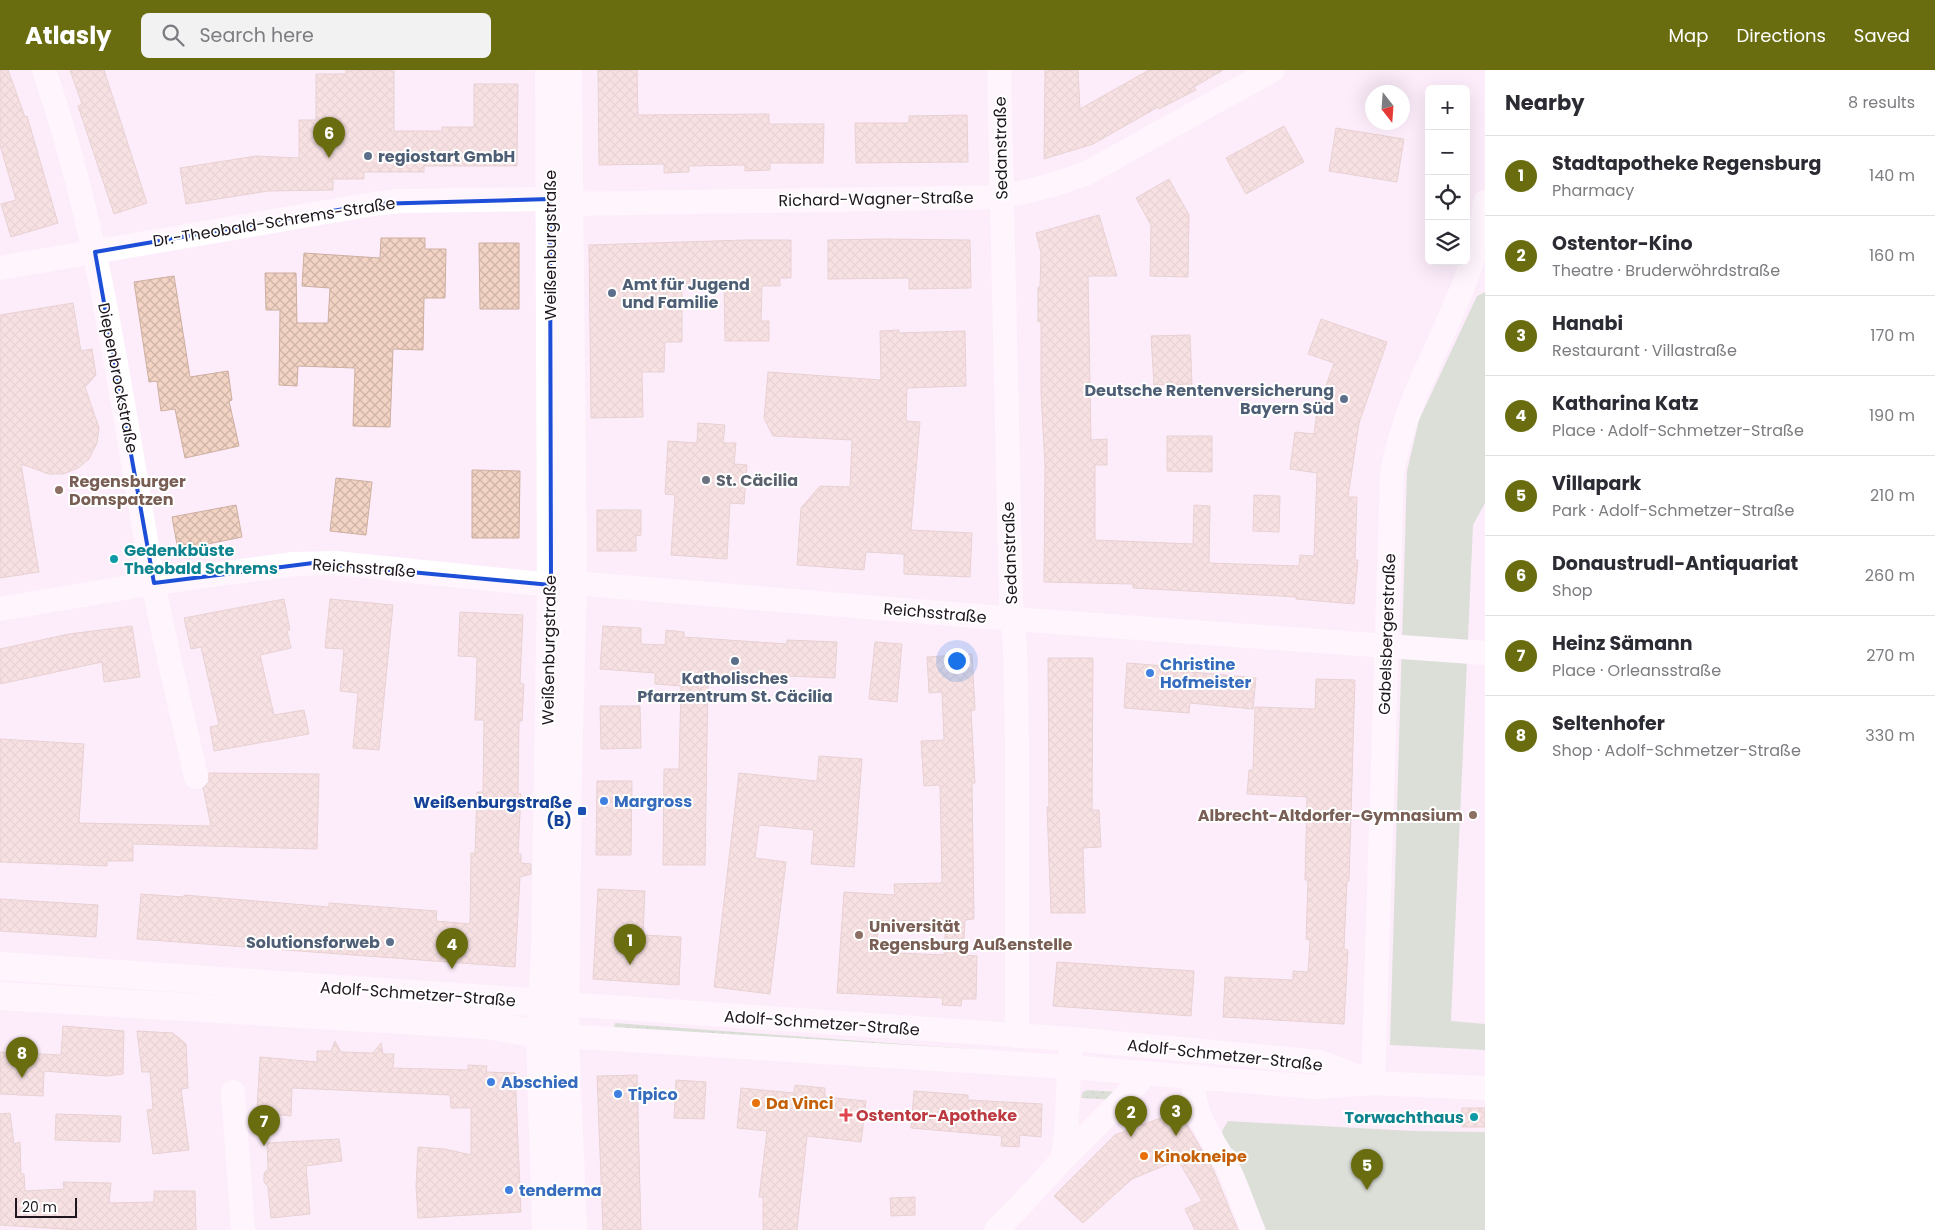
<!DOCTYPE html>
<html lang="en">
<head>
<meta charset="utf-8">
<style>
	body { margin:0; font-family:Poppins,sans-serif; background:#f2f2f3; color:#2b2b33 }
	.controls { position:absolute; right:15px; top:15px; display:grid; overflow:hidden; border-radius:8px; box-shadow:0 5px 20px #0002 }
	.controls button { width:45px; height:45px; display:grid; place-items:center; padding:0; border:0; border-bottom:1px solid #e1e1e2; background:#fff; color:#2b2b33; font:25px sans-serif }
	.compass { position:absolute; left:1365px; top:15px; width:45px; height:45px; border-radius:50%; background:#fff; box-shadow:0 5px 20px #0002; rotate:163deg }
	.scale { position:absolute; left:15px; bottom:12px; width:62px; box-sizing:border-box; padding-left:5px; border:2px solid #1f161e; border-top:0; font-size:14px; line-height:18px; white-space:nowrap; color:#1f161e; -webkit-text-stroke:4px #fff; paint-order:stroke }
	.you { position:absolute; left:956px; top:590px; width:18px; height:18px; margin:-12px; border:4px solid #fff; border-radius:50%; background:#1a73e8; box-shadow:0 0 0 8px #1a73e833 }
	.badge { display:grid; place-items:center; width:32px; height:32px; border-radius:50%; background:#696c0f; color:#fff; font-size:16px; font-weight:700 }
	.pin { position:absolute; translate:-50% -41px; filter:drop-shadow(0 1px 2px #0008) }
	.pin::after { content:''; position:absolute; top:26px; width:18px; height:15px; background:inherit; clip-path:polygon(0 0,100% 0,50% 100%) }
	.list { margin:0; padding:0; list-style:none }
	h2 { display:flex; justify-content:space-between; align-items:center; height:65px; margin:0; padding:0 20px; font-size:21px }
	h2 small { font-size:16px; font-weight:400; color:#7c7c81 }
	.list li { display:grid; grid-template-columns:32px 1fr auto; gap:15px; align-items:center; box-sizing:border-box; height:80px; padding:0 20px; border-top:1px solid #e1e1e2 }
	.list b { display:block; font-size:19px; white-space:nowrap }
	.list p { margin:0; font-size:16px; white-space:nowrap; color:#7c7c81 }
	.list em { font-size:16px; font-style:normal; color:#7c7c81 }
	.icon { flex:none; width:28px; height:28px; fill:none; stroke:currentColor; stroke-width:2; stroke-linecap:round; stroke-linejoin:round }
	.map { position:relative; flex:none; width:1485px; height:1160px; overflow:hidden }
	header { display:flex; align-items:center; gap:30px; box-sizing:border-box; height:70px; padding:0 25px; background:#696c0f; color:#fff }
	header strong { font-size:24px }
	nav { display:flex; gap:28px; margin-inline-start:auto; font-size:18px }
	.search { width:350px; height:45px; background:#f2f2f3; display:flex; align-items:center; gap:12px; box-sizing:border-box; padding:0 18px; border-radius:8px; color:#7c7c81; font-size:19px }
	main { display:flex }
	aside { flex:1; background:#fff }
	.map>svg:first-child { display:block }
	.grass { fill:url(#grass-dots) }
	.park { fill:#b3ceae }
	.building { fill:url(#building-cross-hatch); stroke:#ceafa1; fill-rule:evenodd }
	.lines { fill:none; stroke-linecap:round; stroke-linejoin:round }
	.minor { stroke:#fff; stroke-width:24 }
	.secondary { stroke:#fff; stroke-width:28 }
	.marked { fill:none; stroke:#1d4ed8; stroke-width:4; stroke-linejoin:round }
	.service-dot { fill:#5c6f8a; stroke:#fff; stroke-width:2 }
	.worship-dot { fill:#6b7280; stroke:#fff; stroke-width:2 }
	.education-dot { fill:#8d6e63; stroke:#fff; stroke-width:2 }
	.culture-dot { fill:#0f9aa8; stroke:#fff; stroke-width:2 }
	.shop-dot { fill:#3f7fe0; stroke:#fff; stroke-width:2 }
	.transit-dot { fill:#1a4fb4; stroke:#fff; stroke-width:2 }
	.food-dot { fill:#e8710a; stroke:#fff; stroke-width:2 }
	.health-dot { fill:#e0444e; stroke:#fff; stroke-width:2 }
	.labels { text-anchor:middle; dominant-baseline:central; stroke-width:4; stroke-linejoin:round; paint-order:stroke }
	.street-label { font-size:16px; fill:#1f161e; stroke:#fff }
	.service-label { font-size:16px; font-weight:bold; fill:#4e5e75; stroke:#fff; text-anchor:start }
	.worship-label { font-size:16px; font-weight:bold; fill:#5b616d; stroke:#fff; text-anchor:start }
	.education-label { font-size:16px; font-weight:bold; fill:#785e54; stroke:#fff; text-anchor:start }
	.culture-label { font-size:16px; font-weight:bold; fill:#0d838f; stroke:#fff; text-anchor:start }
	.shop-label { font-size:16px; font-weight:bold; fill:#366cbe; stroke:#fff; text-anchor:start }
	.transit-label { font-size:16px; font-weight:bold; fill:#164399; stroke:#fff; text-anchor:end }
	.food-label { font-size:16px; font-weight:bold; fill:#c56008; stroke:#fff; text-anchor:start }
	.health-label { font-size:16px; font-weight:bold; fill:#be3a42; stroke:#fff; text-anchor:start }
</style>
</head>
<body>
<header>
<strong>Atlasly</strong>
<div class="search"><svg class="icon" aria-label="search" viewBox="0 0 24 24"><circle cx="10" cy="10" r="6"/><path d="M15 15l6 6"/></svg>Search here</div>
<nav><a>Map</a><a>Directions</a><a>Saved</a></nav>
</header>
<main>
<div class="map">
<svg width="1485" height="1160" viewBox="0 0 1485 1160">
	<defs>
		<pattern id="grass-dots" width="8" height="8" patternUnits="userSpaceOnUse" patternTransform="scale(1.25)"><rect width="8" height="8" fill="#b3ceae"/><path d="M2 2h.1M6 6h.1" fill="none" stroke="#9ab095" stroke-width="1.8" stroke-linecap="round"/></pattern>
		<pattern id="building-cross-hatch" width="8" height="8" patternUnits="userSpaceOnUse" patternTransform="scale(1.25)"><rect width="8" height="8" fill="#f2d3c4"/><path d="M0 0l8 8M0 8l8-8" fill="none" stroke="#cfb4a8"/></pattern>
	</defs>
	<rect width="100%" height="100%" fill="#fdedfb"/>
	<!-- grass -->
	<g class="grass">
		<polygon points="615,953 1039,984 614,958"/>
		<polygon points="1088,1020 1118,1022 1114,1030 1081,1028 1083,1022"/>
	</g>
	<!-- park -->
	<g class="park">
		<polygon points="1485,222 1485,433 1473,455 1451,951 1485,954 1485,980 1390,975 1407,401 1419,350 1477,226"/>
		<polygon points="1228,1051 1413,1061 1485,1062 1485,1160 1266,1160 1233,1079 1227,1080 1222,1061"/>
	</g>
	<!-- building -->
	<g class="building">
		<polygon points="0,0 8,0 25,47 27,46 58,153 11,167 1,134 16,130 0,75"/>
		<polygon points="70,0 104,0 147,133 114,144 78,36 82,34"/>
		<polygon points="346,0 394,0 394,61 442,61 442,57 474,57 474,14 518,14 517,96 424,96 424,102 364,102 364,109 333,109 333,120 268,121 186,134 180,98 256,86 299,88 299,50 316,50 316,4 346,4"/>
		<polygon points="598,0 637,0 638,45 769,44 769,54 824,54 823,93 770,93 770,100 745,101 745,95 689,96 689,102 664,103 664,94 599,95"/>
		<polygon points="1045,0 1078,0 1080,39 1149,0 1223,0 1194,17 1196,20 1159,39 1158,37 1093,74 1044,89"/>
		<polygon points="967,45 968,92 856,93 855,53 909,53 909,46"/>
		<polygon points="1284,56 1304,92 1246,124 1226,88"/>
		<polygon points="1336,58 1404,69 1397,112 1329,101"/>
		<polygon points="1169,109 1189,145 1188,207 1150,206 1151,155 1136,128"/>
		<polygon points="1099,145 1117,206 1088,206 1091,370 1107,369 1107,395 1095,395 1095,470 1193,474 1194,435 1210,436 1209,493 1299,496 1300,485 1314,486 1317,403 1290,399 1295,362 1314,364 1317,341 1334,293 1308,284 1321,249 1387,272 1359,353 1348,427 1357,427 1355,490 1358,490 1354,534 1296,529 1296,527 1133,518 1133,514 1044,512 1045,396 1041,323 1041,251 1038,252 1038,217 1040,217 1041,183 1036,163"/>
		<polygon points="381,168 425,168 425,179 446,179 445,228 424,228 423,280 393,279 390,357 353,356 355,298 298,296 297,316 279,315 280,240 266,240 265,203 296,203 297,253 328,253 330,218 302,216 304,183 380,188"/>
		<polygon points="885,169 970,170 971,218 909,219 909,208 828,209 828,170"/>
		<polygon points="745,170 791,170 791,208 780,208 780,216 762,216 761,251 769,251 769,271 725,271 724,215 682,215 682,272 665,272 664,302 642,302 643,347 591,348 589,175"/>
		<polygon points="479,173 519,173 519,239 480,239"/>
		<polygon points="174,206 190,307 228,301 232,330 229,331 239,376 185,388 175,339 161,341 157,311 149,312 134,212"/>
		<polygon points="73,233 81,281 92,279 96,305 85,317 99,358 97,373 89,389 78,398 63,404 49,404 21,394 39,502 0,508 0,245"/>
		<polygon points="899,260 899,263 965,261 966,316 907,318 906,351 920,352 911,460 972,463 970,507 904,504 904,484 866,482 864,500 797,495 801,438 820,416 850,417 852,370 773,366 764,348 768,302 881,310 880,261"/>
		<polygon points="1190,265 1192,314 1154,315 1151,266"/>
		<polygon points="698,353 725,355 723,373 736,373 734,394 747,395 744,434 730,433 727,489 671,485 675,425 665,424 668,371 697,373"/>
		<polygon points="1167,366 1212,366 1212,402 1167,401"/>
		<polygon points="472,400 520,401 519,468 472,468"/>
		<polygon points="336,408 372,412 366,465 330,461"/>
		<polygon points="1254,425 1280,426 1279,462 1253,461"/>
		<polygon points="236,435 242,467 178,480 172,447"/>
		<polygon points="597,440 641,440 641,465 636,466 636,481 597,481"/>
		<polygon points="284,529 290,560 287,561 291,578 260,585 274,645 304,640 309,664 214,681 210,657 219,655 201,577 191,579 184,548"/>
		<polygon points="330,529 393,535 379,680 353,678 358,623 340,621 344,579 325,578"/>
		<polygon points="460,542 523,545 520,613 524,614 522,651 519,651 518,724 521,724 518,784 521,784 521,793 531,794 531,804 520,807 515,897 137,869 141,824 184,827 184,825 329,837 329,833 437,841 436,851 470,854 471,783 475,783 477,722 483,722 484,650 475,650 477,587 458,586"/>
		<polygon points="132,556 140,607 104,612 102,592 0,614 0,579 69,564"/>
		<polygon points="603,556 641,558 641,574 665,575 666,560 684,562 684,567 787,574 787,570 837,572 835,608 763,605 763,613 708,609 705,795 663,795 664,699 679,699 681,616 655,614 655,603 600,599"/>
		<polygon points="875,572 902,574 897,632 869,629"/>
		<path d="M972,584L975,640L971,641L975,713H972L974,849L965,850L963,885L977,886L976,929H962L961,936L942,935L943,928L837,923L844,822L895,825L894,814L942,813L940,715L924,716L921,671L944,670L942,622L929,623L927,587ZM946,850L944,885L877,882L878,851Z"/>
		<polygon points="1048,588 1093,588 1092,740 1099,740 1101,777 1083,778 1085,843 1051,843 1047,737 1049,737"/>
		<polygon points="1127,593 1192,598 1192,602 1256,608 1253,639 1190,633 1189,643 1124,638"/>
		<polygon points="1316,609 1355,610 1349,811 1347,811 1344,879 1348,880 1344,954 1223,947 1225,907 1293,910 1293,901 1308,902 1310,870 1306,869 1308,810 1305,810 1307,727 1247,724 1249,700 1253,700 1255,637 1315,639"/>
		<polygon points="600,636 640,636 641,678 601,679"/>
		<polygon points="0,669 84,674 79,753 211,756 203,718 209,712 209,703 319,704 317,779 133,774 133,791 107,791 107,796 0,792"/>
		<polygon points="819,686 862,689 854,797 811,794 814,760 759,755 755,788 786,792 770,924 714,917 739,703 817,711"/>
		<polygon points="597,711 632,711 631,785 596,785"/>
		<polygon points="598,819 645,821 643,865 681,867 679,915 593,909"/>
		<polygon points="0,829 98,835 96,867 0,861"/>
		<polygon points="1057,892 1194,901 1191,946 1053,936"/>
		<polygon points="63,956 124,961 123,1004 107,1006 44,1001 43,1026 0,1024 0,982 61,985"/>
		<polygon points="137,961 173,963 186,974 188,1018 181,1019 189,1080 153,1084 147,1040 153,1039 150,1002 142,1002"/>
		<polygon points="335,971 341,982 373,983 381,973 383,984 394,984 393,998 468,1000 468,995 487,996 486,1002 515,1003 521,1142 418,1148 416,1116 418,1077 445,1079 471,1085 471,1038 451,1038 450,1025 292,1018 291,1046 260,1043 260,1039 257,1039 260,987 317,992 317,981 331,981"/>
		<polygon points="637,1005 641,1160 603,1160 597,1006"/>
		<polygon points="676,1010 706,1012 704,1049 674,1048"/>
		<polygon points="795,1015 825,1018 825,1027 866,1031 861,1072 807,1066 797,1160 763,1160 763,1127 759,1127 767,1061 737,1058 741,1018 794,1023"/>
		<polygon points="914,1021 968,1025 968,1030 1042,1034 1041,1067 1020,1065 1019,1077 1001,1076 1002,1066 911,1058"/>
		<rect x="1462" y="1038" width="23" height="19"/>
		<polygon points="1179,1041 1213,1099 1238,1160 1195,1160 1185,1139 1202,1131 1178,1090 1132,1109 1083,1153 1054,1126 1115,1065"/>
		<polygon points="10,1043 14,1074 20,1072 21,1104 24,1104 25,1121 64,1119 63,1112 111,1113 109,1133 154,1132 154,1121 195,1121 196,1160 79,1160 0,1155 0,1044"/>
		<polygon points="56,1044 121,1046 120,1072 55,1070"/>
		<polygon points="339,1069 342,1091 306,1096 310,1144 271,1148 268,1117 264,1112 264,1103 268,1099 267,1073"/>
		<polygon points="915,1127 915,1145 891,1146 890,1128"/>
	</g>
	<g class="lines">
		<!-- minor -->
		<g class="minor">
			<path d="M44,0C101,165 123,340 153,511C165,576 182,642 196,707"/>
			<polyline points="999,0 1011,530 1015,579 1017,668 1017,966"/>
			<polyline points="569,134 1002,127 1049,116 1085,104 1273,0"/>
			<polyline points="0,198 373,134 400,131 550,129"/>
			<polyline points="573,513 1013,549 1485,583"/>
			<polyline points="0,539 154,513 294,494 335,493 551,515"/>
			<polyline points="565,934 1072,969 1320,992 1367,1011"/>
			<polyline points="565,966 1069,997 1315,1017 1373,1013 1485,1018"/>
			<path d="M1194,1006C1190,1047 1214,1068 1230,1102C1239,1121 1245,1141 1253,1160"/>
			<path d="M1373,1013L1392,404C1407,309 1475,229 1485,132"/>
			<polyline points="233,1022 243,1160"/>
			<path d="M1062,1090C1070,1053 1066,1017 1071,980"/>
			<path d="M996,1160C1020,1138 1040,1113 1063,1089C1091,1060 1120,1034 1146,1003"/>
		</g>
		<!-- secondary -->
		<g class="secondary">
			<polyline points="568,0 573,513 568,701 565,966 573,1160"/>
			<polyline points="0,896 561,934"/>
			<path d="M0,926L486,955C510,958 534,965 558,966"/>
			<polyline points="546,1160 540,965 545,881 551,515 549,0"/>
		</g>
	</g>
	<!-- marked area -->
	<path d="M0 0H1485V1160H0ZM550,129L551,515L313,493L154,513L95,182L373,134Z" fill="#fdedfb" fill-opacity=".55" fill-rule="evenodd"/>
	<path class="marked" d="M550,129L551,515L313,493L154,513L95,182L373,134Z"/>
	<!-- markers -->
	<g class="service-dot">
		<circle cx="368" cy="86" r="5"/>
		<circle cx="612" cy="223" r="5"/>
		<circle cx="1344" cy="329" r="5"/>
		<circle cx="735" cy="591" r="5"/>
		<circle cx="390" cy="872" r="5"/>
	</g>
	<circle class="worship-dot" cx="706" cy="410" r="5"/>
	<g class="education-dot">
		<circle cx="59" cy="420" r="5"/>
		<circle cx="1473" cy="745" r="5"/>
		<circle cx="859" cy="865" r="5"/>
	</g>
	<g class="culture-dot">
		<circle cx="114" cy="489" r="5"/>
		<circle cx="1474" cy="1047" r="5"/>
	</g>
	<g class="shop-dot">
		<circle cx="1150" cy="603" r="5"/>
		<circle cx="604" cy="731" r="5"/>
		<circle cx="491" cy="1012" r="5"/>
		<circle cx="618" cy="1024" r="5"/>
		<circle cx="509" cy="1120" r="5"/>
	</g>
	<rect class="transit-dot" x="577" y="736" width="10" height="10" rx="2.5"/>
	<g class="food-dot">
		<circle cx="756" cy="1033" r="5"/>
		<circle cx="1144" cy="1086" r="5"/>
	</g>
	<path class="health-dot" d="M843.5 1037.5h5v5h5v5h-5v5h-5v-5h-5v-5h5z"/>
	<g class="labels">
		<!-- street labels -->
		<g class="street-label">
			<text transform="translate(1001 78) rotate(-91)">Sedanstraße</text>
			<text transform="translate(876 129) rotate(-1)">Richard-Wagner-Straße</text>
			<text transform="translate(274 152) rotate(-9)">Dr.-Theobald-Schrems-Straße</text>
			<text transform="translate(550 175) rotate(-90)">Weißenburgstraße</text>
			<text transform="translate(118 308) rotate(79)">Diepenbrockstraße</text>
			<text transform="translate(1010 483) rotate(-92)">Sedanstraße</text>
			<text transform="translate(364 498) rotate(4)">Reichsstraße</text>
			<text transform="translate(935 543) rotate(5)">Reichsstraße</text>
			<text transform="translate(1387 564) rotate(-88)">Gabelsbergerstraße</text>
			<text transform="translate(549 580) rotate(-89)">Weißenburgstraße</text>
			<text transform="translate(418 924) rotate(4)">Adolf-Schmetzer-Straße</text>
			<text transform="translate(822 953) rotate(4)">Adolf-Schmetzer-Straße</text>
			<text transform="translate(1225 985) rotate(6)">Adolf-Schmetzer-Straße</text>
		</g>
		<!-- service labels -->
		<g class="service-label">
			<text x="378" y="86">regiostart GmbH</text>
			<text x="622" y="214">Amt für Jugend<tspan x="622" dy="18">und Familie</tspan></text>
			<text x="1334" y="320" text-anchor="end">Deutsche Rentenversicherung<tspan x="1334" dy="18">Bayern Süd</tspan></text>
			<text x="735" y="608" text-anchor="middle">Katholisches<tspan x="735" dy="18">Pfarrzentrum St. Cäcilia</tspan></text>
			<text x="380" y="872" text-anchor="end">Solutionsforweb</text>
		</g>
		<!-- worship labels -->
		<g class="worship-label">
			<text x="716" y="410">St. Cäcilia</text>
		</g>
		<!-- education labels -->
		<g class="education-label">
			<text x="69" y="411">Regensburger<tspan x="69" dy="18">Domspatzen</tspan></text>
			<text x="1463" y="745" text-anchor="end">Albrecht-Altdorfer-Gymnasium</text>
			<text x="869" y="856">Universität<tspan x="869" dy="18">Regensburg Außenstelle</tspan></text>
		</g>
		<!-- culture labels -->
		<g class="culture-label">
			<text x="124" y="480">Gedenkbüste<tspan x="124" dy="18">Theobald Schrems</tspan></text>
			<text x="1464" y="1047" text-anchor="end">Torwachthaus</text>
		</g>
		<!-- shop labels -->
		<g class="shop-label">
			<text x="1160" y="594">Christine<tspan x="1160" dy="18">Hofmeister</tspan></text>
			<text x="614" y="731">Margross</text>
			<text x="501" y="1012">Abschied</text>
			<text x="628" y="1024">Tipico</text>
			<text x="519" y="1120">tenderma</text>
		</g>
		<!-- transit labels -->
		<g class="transit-label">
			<text x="572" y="732">Weißenburgstraße<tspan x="572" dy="18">(B)</tspan></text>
		</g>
		<!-- food labels -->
		<g class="food-label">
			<text x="766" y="1033">Da Vinci</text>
			<text x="1154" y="1086">Kinokneipe</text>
		</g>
		<!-- health labels -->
		<g class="health-label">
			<text x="856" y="1045">Ostentor-Apotheke</text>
		</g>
	</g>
</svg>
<div class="controls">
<button>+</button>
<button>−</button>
<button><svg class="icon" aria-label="locate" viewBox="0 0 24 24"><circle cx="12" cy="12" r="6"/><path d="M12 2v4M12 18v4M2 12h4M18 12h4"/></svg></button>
<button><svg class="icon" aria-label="layers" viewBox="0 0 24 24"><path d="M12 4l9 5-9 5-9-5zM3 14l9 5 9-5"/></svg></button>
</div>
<svg class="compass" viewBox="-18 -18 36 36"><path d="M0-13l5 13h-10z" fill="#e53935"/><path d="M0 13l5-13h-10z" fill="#7c7c81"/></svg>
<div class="scale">20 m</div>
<div class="you"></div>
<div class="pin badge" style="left:630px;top:895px">1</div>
<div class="pin badge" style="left:1131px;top:1067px">2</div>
<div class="pin badge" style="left:1176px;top:1066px">3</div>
<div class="pin badge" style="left:452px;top:899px">4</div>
<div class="pin badge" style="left:1367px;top:1120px">5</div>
<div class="pin badge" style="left:329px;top:88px">6</div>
<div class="pin badge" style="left:264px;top:1076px">7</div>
<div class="pin badge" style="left:22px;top:1008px">8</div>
</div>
<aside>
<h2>Nearby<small>8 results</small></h2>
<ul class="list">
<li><span class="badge">1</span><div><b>Stadtapotheke Regensburg</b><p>Pharmacy</p></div><em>140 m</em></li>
<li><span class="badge">2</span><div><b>Ostentor-Kino</b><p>Theatre · Bruderwöhrdstraße</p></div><em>160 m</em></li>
<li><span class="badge">3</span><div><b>Hanabi</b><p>Restaurant · Villastraße</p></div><em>170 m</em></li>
<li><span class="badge">4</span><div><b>Katharina Katz</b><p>Place · Adolf-Schmetzer-Straße</p></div><em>190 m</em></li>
<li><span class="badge">5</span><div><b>Villapark</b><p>Park · Adolf-Schmetzer-Straße</p></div><em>210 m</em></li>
<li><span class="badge">6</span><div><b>Donaustrudl-Antiquariat</b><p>Shop</p></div><em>260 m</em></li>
<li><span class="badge">7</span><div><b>Heinz Sämann</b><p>Place · Orleansstraße</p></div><em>270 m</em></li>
<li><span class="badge">8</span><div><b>Seltenhofer</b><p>Shop · Adolf-Schmetzer-Straße</p></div><em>330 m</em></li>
</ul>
</aside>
</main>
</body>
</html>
